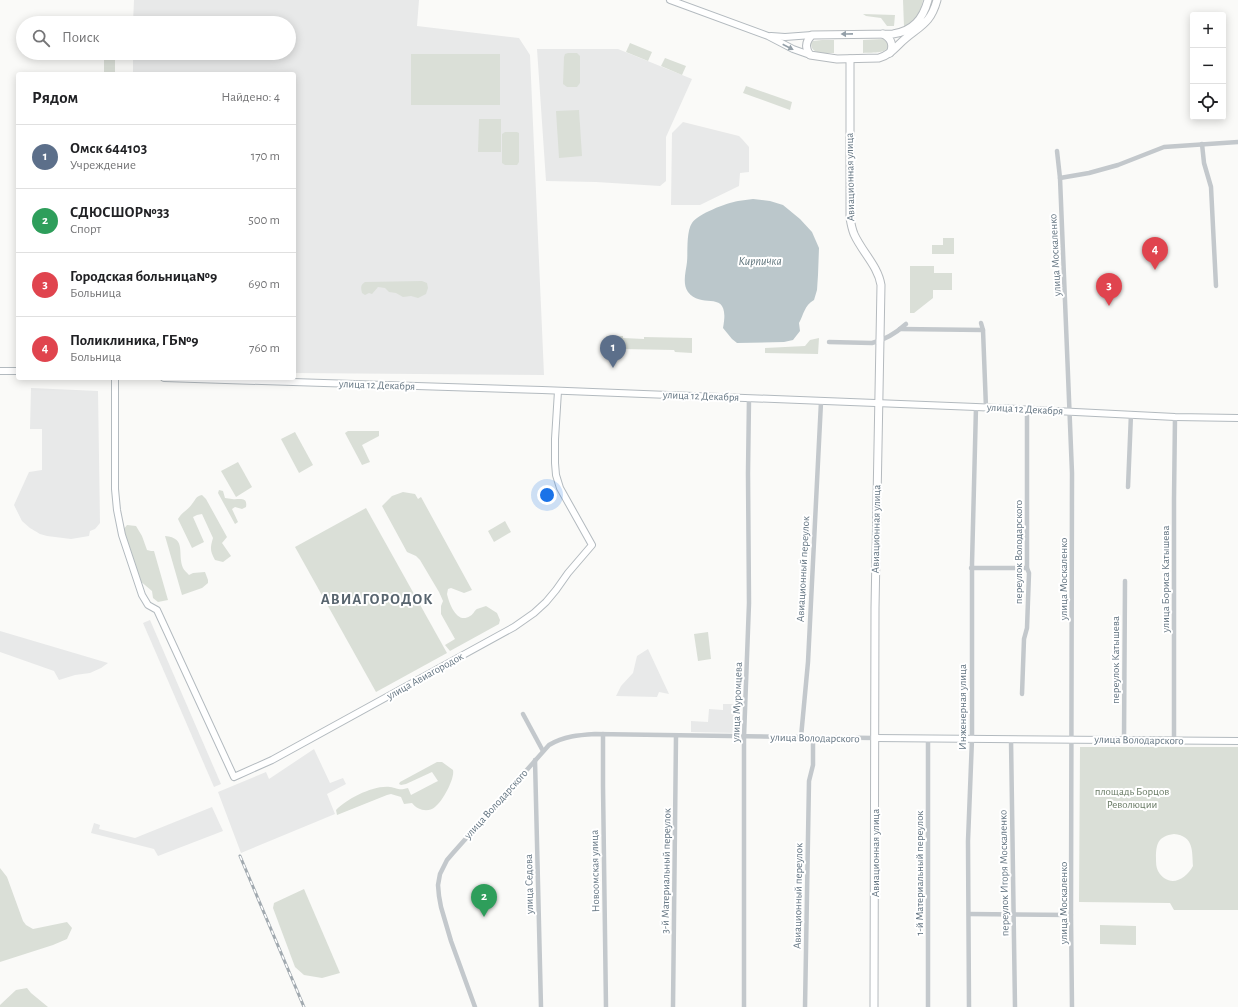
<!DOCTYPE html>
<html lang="ru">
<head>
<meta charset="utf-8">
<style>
	body { margin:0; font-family:"Alegreya Sans",sans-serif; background:#f6f6f6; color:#202124 }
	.controls { position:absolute; right:12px; top:12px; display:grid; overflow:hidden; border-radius:4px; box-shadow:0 2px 10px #0003 }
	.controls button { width:36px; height:36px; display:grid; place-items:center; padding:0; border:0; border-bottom:1px solid #e0e0e0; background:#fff; color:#202124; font:20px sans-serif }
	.you { position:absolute; left:547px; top:495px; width:14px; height:14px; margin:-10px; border:3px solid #fff; border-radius:50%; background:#1a73e8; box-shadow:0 0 0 6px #1a73e833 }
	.badge { display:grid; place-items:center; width:26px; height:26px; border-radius:50%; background:#e4572e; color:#fff; font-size:13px; font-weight:700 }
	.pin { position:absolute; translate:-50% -33px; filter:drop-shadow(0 1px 2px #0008) }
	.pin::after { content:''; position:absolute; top:21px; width:14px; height:12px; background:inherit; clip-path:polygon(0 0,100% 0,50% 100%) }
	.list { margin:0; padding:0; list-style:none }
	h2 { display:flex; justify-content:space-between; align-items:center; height:52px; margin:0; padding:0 16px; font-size:17px }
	h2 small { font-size:13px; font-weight:400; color:#757577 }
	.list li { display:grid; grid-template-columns:26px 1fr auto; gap:12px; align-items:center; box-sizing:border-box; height:64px; padding:0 16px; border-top:1px solid #e0e0e0 }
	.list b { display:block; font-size:15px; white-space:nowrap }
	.list p { margin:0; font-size:13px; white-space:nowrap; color:#757577 }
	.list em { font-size:13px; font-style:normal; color:#757577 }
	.icon { flex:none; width:22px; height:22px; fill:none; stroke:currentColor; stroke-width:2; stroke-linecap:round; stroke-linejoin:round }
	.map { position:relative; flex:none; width:1238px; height:1007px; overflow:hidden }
	.search { position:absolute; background:#fff; box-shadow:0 2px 10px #0003; left:16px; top:16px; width:280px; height:44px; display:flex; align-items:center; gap:10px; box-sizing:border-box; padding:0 14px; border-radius:22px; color:#757577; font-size:15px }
	.panel { position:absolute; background:#fff; box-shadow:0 2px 10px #0003; left:16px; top:72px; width:280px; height:308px; border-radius:4px }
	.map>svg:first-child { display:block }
	.built { fill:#e8e9e9 }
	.green { fill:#dadfd7; fill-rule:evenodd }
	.water { fill:#bbc7cb }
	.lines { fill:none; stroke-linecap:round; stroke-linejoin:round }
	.secondary-casing { stroke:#b3babf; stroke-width:8 }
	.primary-casing { stroke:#b5babe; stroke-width:9 }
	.street { stroke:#c3c8cc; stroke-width:4.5 }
	.secondary { stroke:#fff; stroke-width:6 }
	.primary { stroke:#fff; stroke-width:7 }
	.rail-casing { stroke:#a2aab0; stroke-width:3 }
	.rail { stroke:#fff; stroke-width:1.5; stroke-dasharray:4.5; stroke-linecap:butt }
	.oneway { fill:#939fa8 }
	.labels { text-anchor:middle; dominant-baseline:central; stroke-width:4; stroke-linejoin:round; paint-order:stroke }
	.street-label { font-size:11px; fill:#657683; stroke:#fff }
	.park-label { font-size:11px; fill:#687a64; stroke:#fff }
	.water-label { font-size:12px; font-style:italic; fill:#60757c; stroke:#fff }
	.district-label { font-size:15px; font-weight:bold; letter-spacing:1px; fill:#57646e; stroke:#fff }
</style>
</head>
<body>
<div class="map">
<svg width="1238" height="1007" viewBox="0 0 1238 1007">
	<rect width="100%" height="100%" fill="#fafaf8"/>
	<!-- built -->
	<g class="built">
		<polygon points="134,0 419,0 417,26 519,38 530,55 544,375 294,373 294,74 133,74 133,53 289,53 289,23 133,23"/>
		<polygon points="537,49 618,49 692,79 666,137 666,181 660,186 596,182 546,181"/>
		<polygon points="683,122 739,136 742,139 749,147 749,172 740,173 739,186 700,205 671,205 672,133"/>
		<polygon points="31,388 98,391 100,523 95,529 90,531 89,536 71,539 47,536 40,534 30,528 22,521 14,505 29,472 42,470 42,429 30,429"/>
		<polygon points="150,620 221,784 214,787 143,623"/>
		<polygon points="0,631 108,663 101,668 90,673 75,675 59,680 54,671 0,652"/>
		<polygon points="648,649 669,694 659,692 657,697 616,696 621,686 633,673 637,656"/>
		<polygon points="723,704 740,704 739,733 691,732 691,721 708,722 709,709 723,710"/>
		<polygon points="314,749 330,783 343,778 346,784 327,794 335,814 241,853 218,792 266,772 269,779"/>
		<polygon points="212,807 223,831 158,856 154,849 91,833 94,823 100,825 99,829 135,838"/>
	</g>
	<!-- green -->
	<g class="green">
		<path d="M903,0H923C920,14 917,19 904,27Z"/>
		<polygon points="863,14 895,15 894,26 887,26 881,18 866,16"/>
		<path d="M884,39L888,42C891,55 872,52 863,53V40Z"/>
		<path d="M822,40H834V53C825,53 811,55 811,43L813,41Z"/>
		<polygon points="630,43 652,52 648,61 626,52"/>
		<rect x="104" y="53" width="11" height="21"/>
		<polygon points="568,53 577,53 580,56 580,83 577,87 567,87 563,84 564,57 565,54"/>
		<rect x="411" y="54" width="89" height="51"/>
		<polygon points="665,58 686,66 682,75 661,66"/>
		<polygon points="746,86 792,102 790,110 743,93"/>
		<polygon points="579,110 582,156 559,158 556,111"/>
		<polygon points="479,119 501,119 501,152 478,152"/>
		<polygon points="505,132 517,132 519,133 519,162 517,165 505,165 502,163 502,134"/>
		<polygon points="943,238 954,238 954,254 932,254 932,245 943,245"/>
		<polygon points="910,266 934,266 934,273 952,273 952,290 933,290 933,298 914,313 910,313"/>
		<path d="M422,281L427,283L428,288L426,294L418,298L411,296L403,297L396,293L389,292L385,288L378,287L372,294L369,293L365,295L362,293C361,288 360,285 365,282Z"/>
		<polygon points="606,336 623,336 623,338 644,339 644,337 692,338 692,353 675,352 674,350 622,349 622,351 606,351"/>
		<polygon points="819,338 818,354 765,353 765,348 805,346 810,340"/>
		<polygon points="348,431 379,431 379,436 362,445 370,462 362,465 345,433"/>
		<polygon points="295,432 313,465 299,473 281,439"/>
		<polygon points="238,462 252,487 236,497 221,471"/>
		<path d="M219,490L223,491L225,498C227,498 230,499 232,499C239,500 248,496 246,507L242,509L235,507L232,509L238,522L235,524L218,493Z"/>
		<path d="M403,492L415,494L418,499L421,497L472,590L464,593L451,588L448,589L447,594C449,603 457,625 470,616C473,615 474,611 477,609C480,608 483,607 486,606L497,613L500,620L499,624L450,651L445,645L455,639L441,614V606L443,601L439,592L420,560L416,556L407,552L382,506L392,496Z"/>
		<path d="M202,495L206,499L227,537L222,543L231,556L223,562L215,560C210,551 210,548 213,538L202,514L197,515L193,517L204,542L192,548L178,519C182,512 188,510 192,504C196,499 196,496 202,495Z"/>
		<polygon points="366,508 447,653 376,692 295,547"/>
		<polygon points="505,521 511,532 494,542 488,531"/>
		<polygon points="127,525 136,526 142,536 147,550 151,551 154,551 168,600 158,602 153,598 152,591 139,580 123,530"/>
		<path d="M165,536C187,538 177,553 183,568C184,570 187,573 189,575L193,573L205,572L208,580V583L202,588L182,595Z"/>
		<polygon points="708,632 711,659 698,661 694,634"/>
		<path d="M1080,747H1238V910H1174L1170,903L1079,902ZM1174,834C1194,836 1192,851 1193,866C1185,881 1168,888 1158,871C1156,867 1156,863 1156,858C1156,844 1158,836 1174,834Z"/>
		<path d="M437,762H442L453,770C455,779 442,802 435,807C428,813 417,810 412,803L404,804L401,797L391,794L387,795L337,815L336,810C347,799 373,785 390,787C398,788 398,791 408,788L411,795L434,783L438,781L432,772L406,784L401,785L399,784L400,782Z"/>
		<polygon points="0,868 7,877 23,921 26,925 33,929 67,922 72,928 67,939 53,945 0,962"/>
		<polygon points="304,889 340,973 322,978 304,975 295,967 273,908 274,903"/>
		<polygon points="1100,925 1136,926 1136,945 1100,944"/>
		<polygon points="27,988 31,993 48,1007 0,1007 0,1005 16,990"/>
	</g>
	<!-- water -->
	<path class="water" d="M753,199L770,201L783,205L800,219L812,232L819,248L818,275L817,290L814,300C804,306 804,314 799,323L800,331L793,340L784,342L737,343L732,339L723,328C731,286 702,311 688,292C682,284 686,271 687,262C688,252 686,232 692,223C698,214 726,203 738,201C743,200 748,200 753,199Z"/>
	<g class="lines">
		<defs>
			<g id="secondary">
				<polyline points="670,0 768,36 793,49 810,55"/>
				<polyline points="771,36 785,37 812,35"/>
				<polyline points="0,371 18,371"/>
				<polyline points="115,378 115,489 117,510 122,535 142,595 148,605 157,610 234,777 272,760 514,627 534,613 546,602 556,590 568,573 592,545 560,488 556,475 555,463 555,439 558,391"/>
				<polyline points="164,378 542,390 976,407 1175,417 1238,418"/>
				<polyline points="875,738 1238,741"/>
			</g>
			<g id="primary">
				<path d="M928,0C923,19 913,31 893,34L812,35C805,42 805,48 810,55L837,59L879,58C892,54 896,46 906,38C922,25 931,22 937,0"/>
				<path d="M883,34C891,38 894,45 890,53"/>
				<path d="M850,59V218C851,224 852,229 854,234C862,252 878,266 881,285L875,608L874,1007"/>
			</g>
		</defs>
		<!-- secondary casing -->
		<use href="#secondary" class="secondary-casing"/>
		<!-- primary casing -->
		<use href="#primary" class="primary-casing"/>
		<!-- street -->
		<g class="street">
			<polyline points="1202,144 1204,163 1211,187 1216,286"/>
			<polyline points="1057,151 1060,178 1072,473 1071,915 1072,1007"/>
			<polyline points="1060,178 1089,173 1118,165 1164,147 1238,142"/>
			<polyline points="981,323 983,330 986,408"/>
			<polyline points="900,329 983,330"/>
			<path d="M829,342L872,343C885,340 896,333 906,324"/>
			<polyline points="1128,487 1131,414"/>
			<polyline points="971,568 1027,568"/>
			<polyline points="1022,694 1024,639 1027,628 1029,573 1027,568 1027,410"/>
			<polyline points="523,714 543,751"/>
			<polyline points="603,734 603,786 606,1007"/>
			<polyline points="801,737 808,662 821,402"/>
			<polyline points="928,739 928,1007"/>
			<polyline points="1011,739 1015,1007"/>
			<polyline points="1124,740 1125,581"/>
			<polyline points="1174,740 1174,499 1175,417"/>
			<polyline points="535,760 541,1007"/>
			<polyline points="969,914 1071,915"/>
			<path d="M475,1007L451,941L441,907L439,896L438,885L440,874L447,860L453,853L549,745C564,736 579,735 595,734L875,738"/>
			<polyline points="673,1007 676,736"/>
			<polyline points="744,1007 744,737 749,603 748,473 749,398"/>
			<polyline points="805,1007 809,781 813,765 813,738"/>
			<polyline points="969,1007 968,841 972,739 972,564 976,407"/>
		</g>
		<!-- secondary -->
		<use href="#secondary" class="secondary"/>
		<!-- primary -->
		<use href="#primary" class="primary"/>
		<defs>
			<polyline id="rail" points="240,856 304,1007"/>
		</defs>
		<!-- rail casing -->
		<use href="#rail" class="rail-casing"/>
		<!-- rail -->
		<use href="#rail" class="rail"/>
	</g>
	<!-- one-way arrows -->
	<defs><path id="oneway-solid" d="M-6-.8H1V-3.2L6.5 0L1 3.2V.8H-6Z"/></defs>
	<g class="oneway">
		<use href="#oneway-solid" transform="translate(847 34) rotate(179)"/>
		<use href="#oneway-solid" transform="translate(788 47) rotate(27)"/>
	</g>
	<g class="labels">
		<!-- street labels -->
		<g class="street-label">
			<text transform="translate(850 177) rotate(-91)">Авиационная улица</text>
			<text transform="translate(1055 255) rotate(-93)">улица Москаленко</text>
			<text transform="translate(377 385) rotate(2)">улица 12 Декабря</text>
			<text transform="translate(701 396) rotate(2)">улица 12 Декабря</text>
			<text transform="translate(1025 409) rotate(3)">улица 12 Декабря</text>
			<text transform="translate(876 529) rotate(-89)">Авиационная улица</text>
			<text transform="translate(1018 552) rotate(-90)">переулок Володарского</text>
			<text transform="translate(803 569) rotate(-87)">Авиационный переулок</text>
			<text transform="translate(1063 579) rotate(-90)">улица Москаленко</text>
			<text transform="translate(1165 579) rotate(-90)">улица Бориса Катышева</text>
			<text transform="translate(1115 660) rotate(-90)">переулок Катышева</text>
			<text transform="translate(425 676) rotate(-29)">улица Авиагородок</text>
			<text transform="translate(737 702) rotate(-88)">улица Муромцева</text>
			<text transform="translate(962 707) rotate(-90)">Инженерная улица</text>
			<text transform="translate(815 738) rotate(1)">улица Володарского</text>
			<text transform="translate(1139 740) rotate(1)">улица Володарского</text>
			<text transform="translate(496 804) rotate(-48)">улица Володарского</text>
			<text transform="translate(875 853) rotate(-90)">Авиационная улица</text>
			<text transform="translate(595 871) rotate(-91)">Новоомская улица</text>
			<text transform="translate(666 871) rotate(-89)">3-й Материальный переулок</text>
			<text transform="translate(919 873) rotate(-90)">1-й Материальный переулок</text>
			<text transform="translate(1004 873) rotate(-91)">переулок Игоря Москаленко</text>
			<text transform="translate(529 884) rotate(-91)">улица Седова</text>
			<text transform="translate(798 896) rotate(-89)">Авиационный переулок</text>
			<text transform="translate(1063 903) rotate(-90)">улица Москаленко</text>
		</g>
		<!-- park labels -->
		<g class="park-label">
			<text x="1132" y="791">площадь Борцов<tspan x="1132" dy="13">Революции</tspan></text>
		</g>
		<!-- water labels -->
		<g class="water-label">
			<text x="760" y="261">Кирпичка</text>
		</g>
		<!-- district labels -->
		<g class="district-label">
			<text x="377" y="599">АВИАГОРОДОК</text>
		</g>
	</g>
</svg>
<div class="controls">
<button>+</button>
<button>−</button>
<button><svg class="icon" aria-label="locate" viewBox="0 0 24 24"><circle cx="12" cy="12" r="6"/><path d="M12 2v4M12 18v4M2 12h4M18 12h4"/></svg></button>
</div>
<div class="you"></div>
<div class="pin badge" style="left:613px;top:368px;background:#5c6f8a">1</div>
<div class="pin badge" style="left:484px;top:917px;background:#2e9e5b">2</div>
<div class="pin badge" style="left:1109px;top:306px;background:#e0444e">3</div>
<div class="pin badge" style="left:1155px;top:270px;background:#e0444e">4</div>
<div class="search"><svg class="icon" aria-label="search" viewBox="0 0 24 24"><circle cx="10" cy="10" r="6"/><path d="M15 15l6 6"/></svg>Поиск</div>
<section class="panel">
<h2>Рядом<small>Найдено: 4</small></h2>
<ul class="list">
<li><span class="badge" style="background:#5c6f8a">1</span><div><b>Омск 644103</b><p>Учреждение</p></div><em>170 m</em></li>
<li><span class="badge" style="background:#2e9e5b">2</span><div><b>СДЮСШОР№33</b><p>Спорт</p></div><em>500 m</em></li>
<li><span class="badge" style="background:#e0444e">3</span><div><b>Городская больница№9</b><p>Больница</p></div><em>690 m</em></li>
<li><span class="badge" style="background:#e0444e">4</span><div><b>Поликлиника, ГБ№9</b><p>Больница</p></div><em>760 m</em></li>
</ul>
</section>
</div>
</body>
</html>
